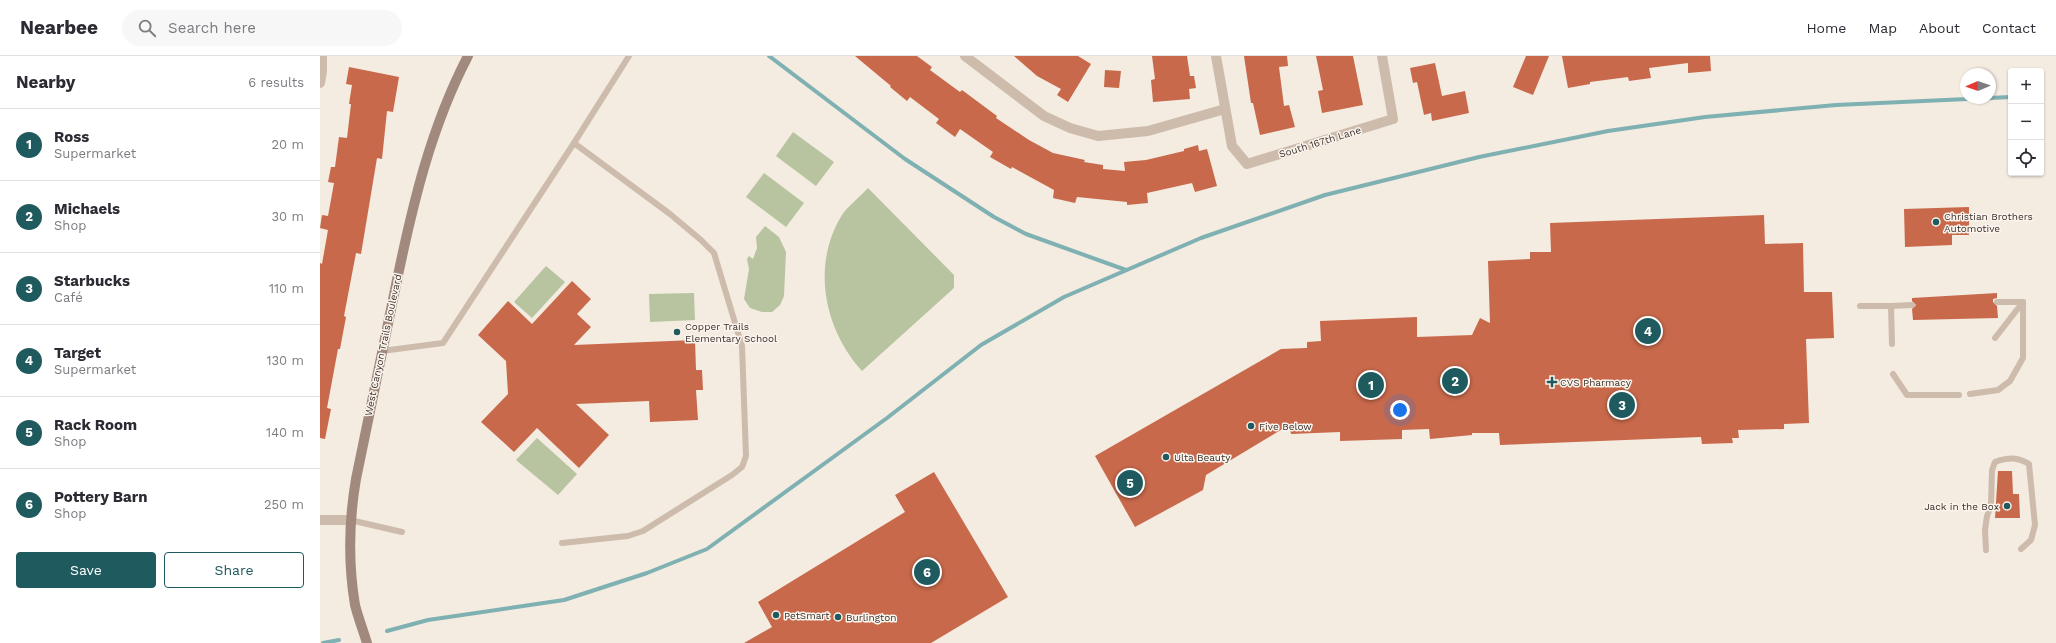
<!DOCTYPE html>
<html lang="en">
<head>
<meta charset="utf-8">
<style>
	body { margin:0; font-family:"Work Sans",sans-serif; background:#f7f7f7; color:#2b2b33 }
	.controls { position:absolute; right:12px; top:12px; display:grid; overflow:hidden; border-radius:4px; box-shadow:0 1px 3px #0004 }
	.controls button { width:36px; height:36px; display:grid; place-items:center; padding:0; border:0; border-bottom:1px solid #e1e1e2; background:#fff; color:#2b2b33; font:20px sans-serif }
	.compass { position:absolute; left:1640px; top:12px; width:36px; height:36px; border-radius:50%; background:#fff; box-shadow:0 1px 3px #0004; rotate:268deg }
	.you { position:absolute; left:1080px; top:354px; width:14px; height:14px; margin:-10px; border:3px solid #fff; border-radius:50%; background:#1a73e8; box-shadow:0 0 0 6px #1a73e833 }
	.badge { display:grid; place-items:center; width:26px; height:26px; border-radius:50%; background:#1f5a5e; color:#fff; font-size:13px; font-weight:700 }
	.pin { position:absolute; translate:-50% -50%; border:2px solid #fff; box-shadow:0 1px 4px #0006 }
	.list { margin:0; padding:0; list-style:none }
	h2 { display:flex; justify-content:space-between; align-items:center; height:52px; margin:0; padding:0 16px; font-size:17px }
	h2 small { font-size:13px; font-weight:400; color:#7c7c81 }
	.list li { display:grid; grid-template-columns:26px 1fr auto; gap:12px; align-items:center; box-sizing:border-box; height:72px; padding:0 16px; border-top:1px solid #e1e1e2 }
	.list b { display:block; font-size:15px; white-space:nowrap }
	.list p { margin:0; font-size:13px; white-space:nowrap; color:#7c7c81 }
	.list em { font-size:13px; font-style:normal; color:#7c7c81 }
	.actions { display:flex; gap:8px; padding:12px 16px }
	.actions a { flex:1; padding:9px 0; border:1px solid #1f5a5e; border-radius:4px; text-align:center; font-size:14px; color:#1f5a5e }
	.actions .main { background:#1f5a5e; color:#fff }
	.icon { flex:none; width:22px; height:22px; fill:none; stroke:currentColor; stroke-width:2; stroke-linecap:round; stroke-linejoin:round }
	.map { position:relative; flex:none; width:1736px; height:587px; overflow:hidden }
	header { display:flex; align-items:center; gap:24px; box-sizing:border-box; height:56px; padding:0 20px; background:#fff; border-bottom:1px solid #e1e1e2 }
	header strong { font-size:19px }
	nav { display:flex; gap:22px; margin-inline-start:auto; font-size:14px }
	.search { width:280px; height:36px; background:#f7f7f7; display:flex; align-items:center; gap:10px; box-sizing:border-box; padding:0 14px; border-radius:22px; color:#7c7c81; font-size:15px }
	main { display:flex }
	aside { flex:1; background:#fff }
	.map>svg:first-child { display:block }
	.green { fill:#b8c4a0 }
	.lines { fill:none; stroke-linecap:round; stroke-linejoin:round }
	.stream { stroke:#7fb0b2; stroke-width:4 }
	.building { fill:#c8694b }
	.lane { stroke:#cdbbac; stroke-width:6 }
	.street { stroke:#cdbbac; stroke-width:10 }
	.secondary { stroke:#a18a7d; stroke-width:10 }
	.poi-dot { fill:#1f5a5e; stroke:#fbf5ee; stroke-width:1.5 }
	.labels { text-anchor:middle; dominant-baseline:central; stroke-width:3; stroke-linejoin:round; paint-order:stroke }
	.street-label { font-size:10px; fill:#3b302b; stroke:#fbf5ee }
	.poi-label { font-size:10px; fill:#3b302b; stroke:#fbf5ee; text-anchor:start }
</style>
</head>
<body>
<header>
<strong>Nearbee</strong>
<div class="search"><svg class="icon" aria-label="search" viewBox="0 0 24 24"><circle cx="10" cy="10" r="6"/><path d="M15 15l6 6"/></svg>Search here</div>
<nav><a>Home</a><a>Map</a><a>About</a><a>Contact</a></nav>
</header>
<main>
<aside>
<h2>Nearby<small>6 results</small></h2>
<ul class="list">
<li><span class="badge">1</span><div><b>Ross</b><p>Supermarket</p></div><em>20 m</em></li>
<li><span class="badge">2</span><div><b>Michaels</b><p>Shop</p></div><em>30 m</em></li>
<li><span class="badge">3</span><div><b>Starbucks</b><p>Café</p></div><em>110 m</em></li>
<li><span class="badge">4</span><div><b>Target</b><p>Supermarket</p></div><em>130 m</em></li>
<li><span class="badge">5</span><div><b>Rack Room</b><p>Shop</p></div><em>140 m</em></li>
<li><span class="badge">6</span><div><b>Pottery Barn</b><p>Shop</p></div><em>250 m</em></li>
</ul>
<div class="actions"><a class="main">Save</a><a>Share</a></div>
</aside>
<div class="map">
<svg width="1736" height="587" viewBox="0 0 1736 587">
	<rect width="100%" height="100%" fill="#f4ebe1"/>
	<!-- green -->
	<g class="green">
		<polygon points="473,76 514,106 496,130 456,100"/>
		<polygon points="444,117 484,147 466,171 426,141"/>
		<path d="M548,132L634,219V232L542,315C504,273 491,209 522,159C529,149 540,141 548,132Z"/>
		<polygon points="445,170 459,181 466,196 464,240 460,249 452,256 442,256 430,252 424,243 429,213 427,203 429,200 433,203 437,192 436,181"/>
		<polygon points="226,210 245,226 212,262 194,246"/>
		<polygon points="374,237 375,264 330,266 329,238"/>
		<polygon points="217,382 257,418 238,439 196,404"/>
	</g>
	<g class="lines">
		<!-- stream -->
		<g class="stream">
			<polyline points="449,0 585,103 674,161 706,178 806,214"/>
			<polyline points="67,575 108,564 244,544 327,517 387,493 567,362 661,289 744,241 881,182 1005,139 1159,101 1288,75 1385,61 1516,49 1691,41"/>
			<polyline points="3,587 19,584"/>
		</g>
	</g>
	<!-- building -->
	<g class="building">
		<polygon points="535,0 597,0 612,11 610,14 640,36 642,34 677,60 676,62 709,84 733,97 765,104 764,106 783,109 783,113 805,115 804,106 826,104 864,95 864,93 878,89 879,95 887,93 897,130 875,136 872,127 827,137 828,147 807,149 807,146 757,141 755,147 733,142 734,134 692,111 691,113 670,101 673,96 640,73 635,81 616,67 619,63 590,41 587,45 570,31 571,30"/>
		<polygon points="694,0 758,0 771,8 748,46 737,39 741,33 717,20"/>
		<polygon points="832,0 867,0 870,20 874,20 876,32 869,33 870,43 833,46 831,24 835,23"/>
		<polygon points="924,0 967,0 968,10 959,11 964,50 969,49 975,71 940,79 933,47 931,47"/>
		<polygon points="996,0 1033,0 1043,49 1002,57 998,35 1003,34"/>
		<polygon points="1206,0 1229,0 1213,39 1193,31"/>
		<polygon points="1242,0 1390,0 1391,15 1368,17 1368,7 1329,12 1331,22 1309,25 1308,21 1270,26 1270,28 1248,32"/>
		<polygon points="1115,7 1122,40 1145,35 1149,57 1112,65 1111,57 1104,59 1097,26 1093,27 1090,12"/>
		<polygon points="29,11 79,21 73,56 67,55 62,103 57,102 41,198 36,197 24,260 26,261 20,293 18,293 7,352 11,353 5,383 0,382 0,207 2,208 8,174 0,172 2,159 8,160 14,127 8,126 11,111 15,111 19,81 27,82 31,48 29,48 32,29 26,28"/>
		<polygon points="785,14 801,15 799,32 784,31"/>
		<polygon points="1649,151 1649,179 1632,179 1632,189 1585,191 1584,153"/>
		<polygon points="1444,159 1445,188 1483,187 1484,236 1512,236 1514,282 1486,283 1489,367 1464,368 1464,373 1418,374 1419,382 1412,382 1413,387 1382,388 1381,381 1180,389 1179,377 1152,377 1152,379 1110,383 1109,373 1082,374 1082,383 1020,385 1020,376 971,378 969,369 886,419 883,434 815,471 775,400 961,293 987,292 987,286 1001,285 1000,265 1097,261 1097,281 1152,279 1160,262 1170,267 1168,205 1210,203 1210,196 1231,196 1230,167"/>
		<polygon points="252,225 271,243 257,258 271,271 254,289 375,284 376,314 382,314 383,334 376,334 378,364 330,366 329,345 256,348 289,379 259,412 217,372 194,396 161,366 188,338 186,305 158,279 188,245 212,268"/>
		<polygon points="1677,237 1677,242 1673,243 1673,246 1677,250 1678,262 1593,264 1592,253 1596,249 1592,245 1592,242"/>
		<polygon points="1678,415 1692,415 1693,438 1699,438 1700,462 1675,462"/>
		<polygon points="614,416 688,541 611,587 424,587 452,571 438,546 585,456 575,439"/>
	</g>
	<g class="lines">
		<!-- lane -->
		<g class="lane">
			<polyline points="1677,246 1703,246"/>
			<polyline points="1540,250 1571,250 1572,288"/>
			<polyline points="1571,250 1592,249"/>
			<polyline points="62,295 123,287 254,87 309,0"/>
			<polyline points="1573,318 1587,339 1639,339"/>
			<polyline points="1650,338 1678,334 1690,325 1703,302 1703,246 1675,282"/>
			<polyline points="30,464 82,476"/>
			<polyline points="242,487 308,480 323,475 412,419 422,411 426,400 422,290 394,197 381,184 350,158 254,87"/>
			<path d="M1666,494L1665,474L1667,460L1671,450L1672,414L1675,406C1688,401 1698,401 1709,408L1715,469L1711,484L1701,493"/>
		</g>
		<!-- street -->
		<g class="street">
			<polyline points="645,0 724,60 750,72 778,80 828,75 905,53"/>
			<polyline points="896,0 912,90 927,108 1073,63 1062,0"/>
			<polyline points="0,27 2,15 2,0"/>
			<polyline points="0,464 30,464"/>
		</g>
		<!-- secondary -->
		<path class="secondary" d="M47,587C43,574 38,561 35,549C28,507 29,464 36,423C50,357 63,290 77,224C93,147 111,71 148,0"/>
	</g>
	<!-- markers -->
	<g class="poi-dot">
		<circle cx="1616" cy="166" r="4"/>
		<circle cx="357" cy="276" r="4"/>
		<path d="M1230 320h4v4h4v4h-4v4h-4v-4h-4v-4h4z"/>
		<circle cx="931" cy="370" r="4"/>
		<circle cx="846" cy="401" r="4"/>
		<circle cx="1687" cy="450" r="4"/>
		<circle cx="456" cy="559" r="4"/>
		<circle cx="518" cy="561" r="4"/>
	</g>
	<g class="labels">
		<!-- street labels -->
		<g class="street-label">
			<text transform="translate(1000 86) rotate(-17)">South 167th Lane</text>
			<text transform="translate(63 289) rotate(-78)">West Canyon Trails Boulevard</text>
		</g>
		<!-- poi labels -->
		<g class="poi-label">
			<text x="1624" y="160">Christian Brothers<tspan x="1624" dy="12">Automotive</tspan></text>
			<text x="365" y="270">Copper Trails<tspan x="365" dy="12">Elementary School</tspan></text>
			<text x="1240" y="326">CVS Pharmacy</text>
			<text x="939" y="370">Five Below</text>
			<text x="854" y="401">Ulta Beauty</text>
			<text x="1679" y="450" text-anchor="end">Jack in the Box</text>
			<text x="464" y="559">PetSmart</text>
			<text x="526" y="561">Burlington</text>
		</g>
	</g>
</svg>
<div class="controls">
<button>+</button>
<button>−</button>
<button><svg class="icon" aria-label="locate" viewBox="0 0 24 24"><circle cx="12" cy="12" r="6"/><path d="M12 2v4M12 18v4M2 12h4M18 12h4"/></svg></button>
</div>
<svg class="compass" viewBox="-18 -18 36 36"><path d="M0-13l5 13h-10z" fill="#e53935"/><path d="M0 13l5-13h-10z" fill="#7c7c81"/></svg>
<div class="you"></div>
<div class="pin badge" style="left:1051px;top:329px">1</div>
<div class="pin badge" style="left:1135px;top:325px">2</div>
<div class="pin badge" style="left:1302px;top:349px">3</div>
<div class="pin badge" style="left:1328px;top:275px">4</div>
<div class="pin badge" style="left:810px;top:427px">5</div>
<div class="pin badge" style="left:607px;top:516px">6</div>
</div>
</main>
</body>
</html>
